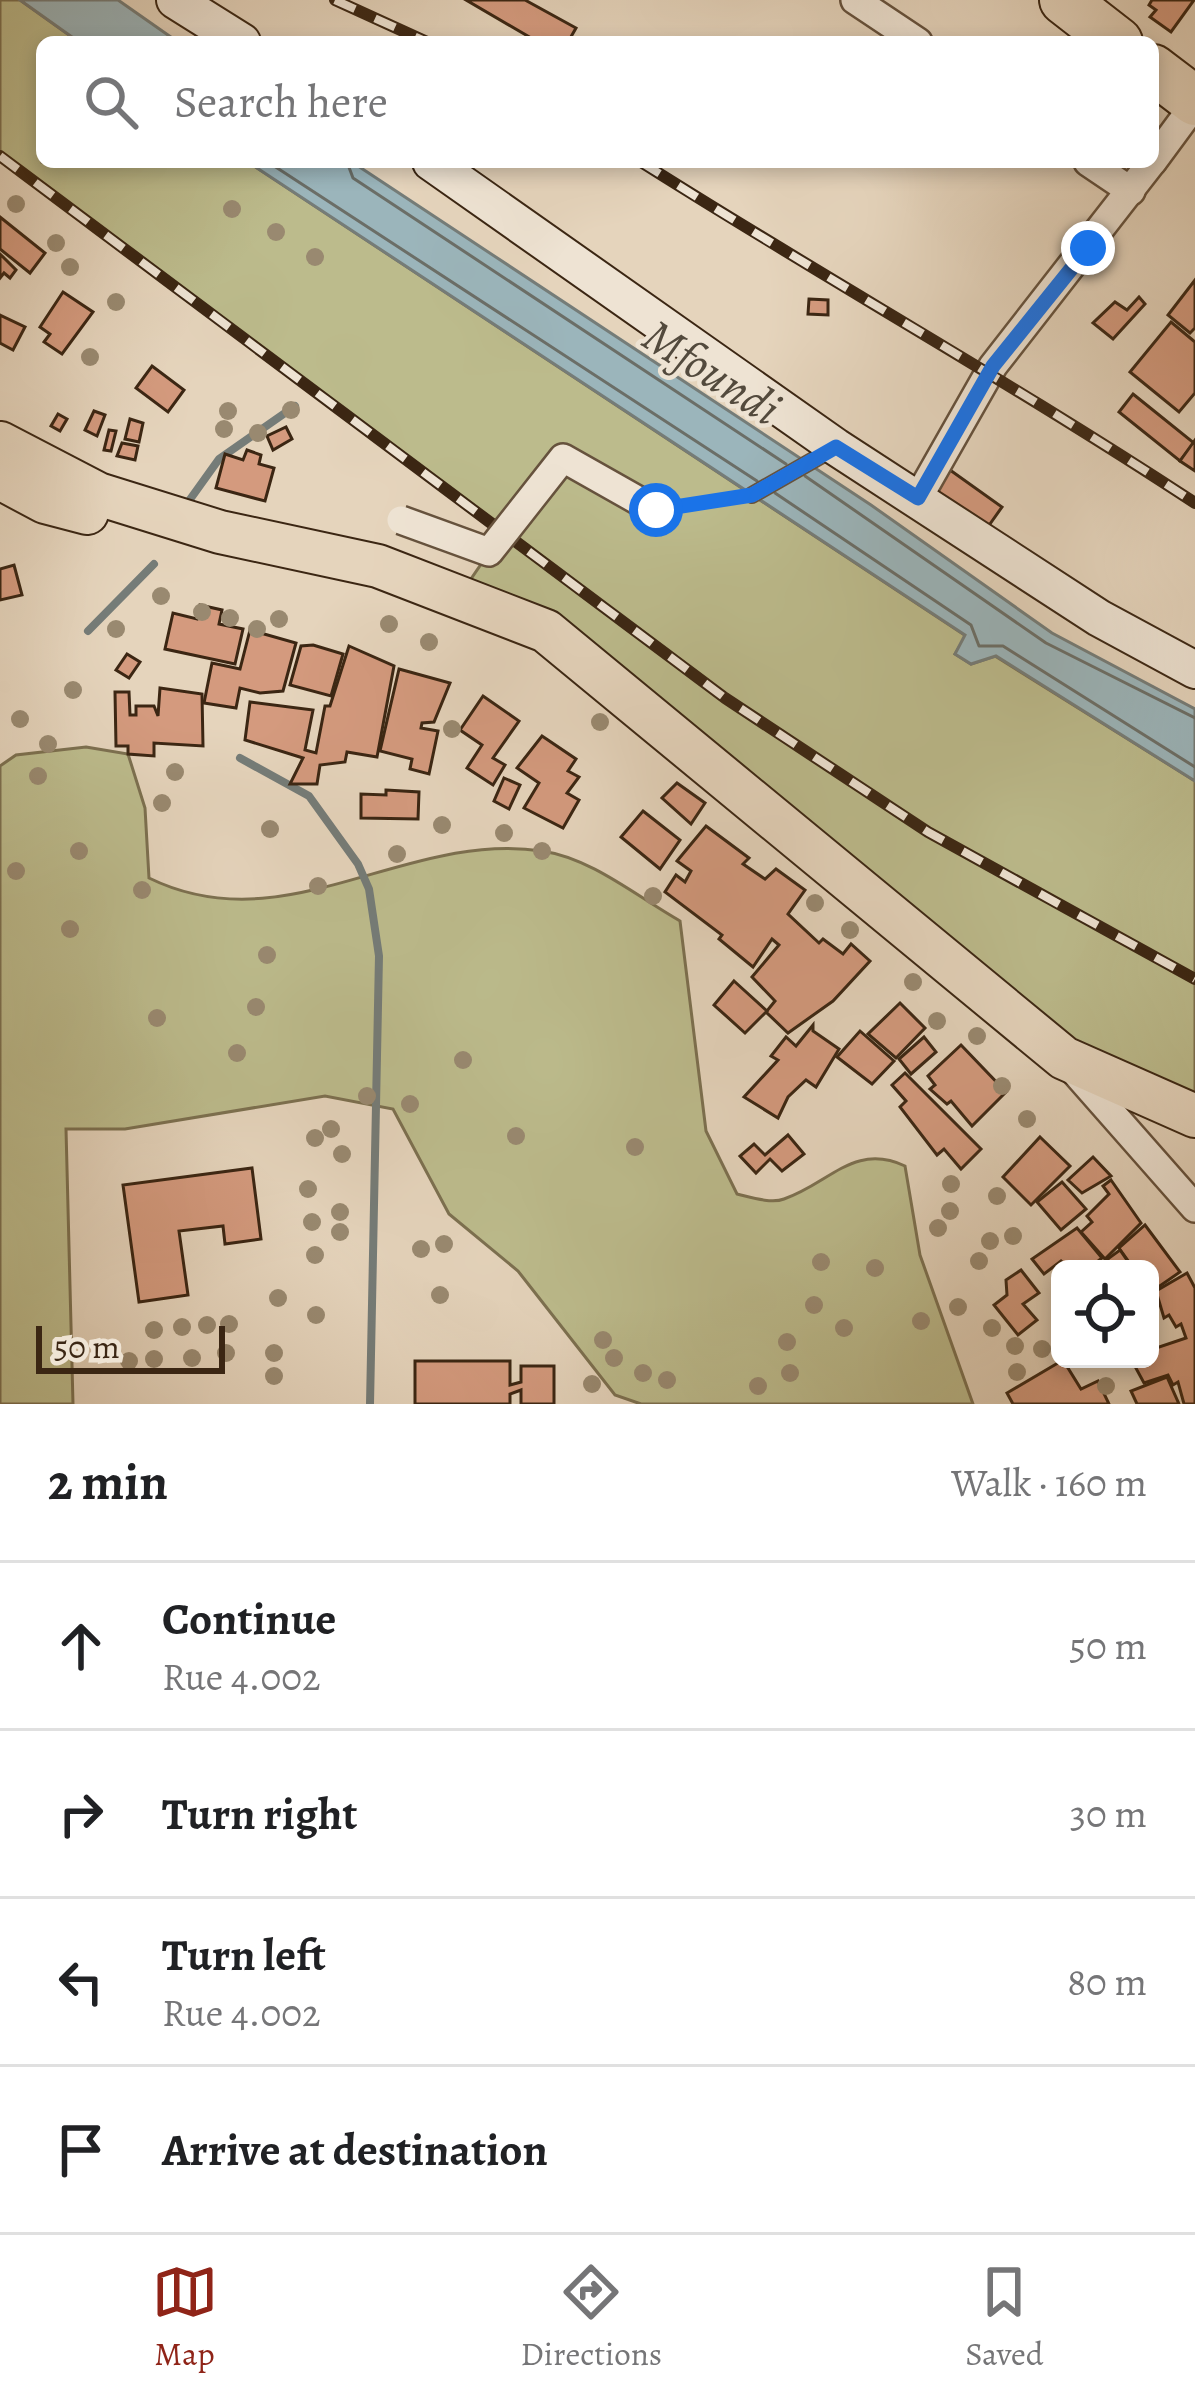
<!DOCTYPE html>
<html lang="en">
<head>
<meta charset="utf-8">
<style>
	body { margin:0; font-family:Alegreya,serif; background:#f2f2f2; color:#202124 }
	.controls { position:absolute; right:36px; bottom:36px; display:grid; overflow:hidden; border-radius:18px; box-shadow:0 6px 18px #0003 }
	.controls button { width:108px; height:108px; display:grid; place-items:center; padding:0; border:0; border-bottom:3px solid #e0e0e0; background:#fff; color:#202124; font:60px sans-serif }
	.scale { position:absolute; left:36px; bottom:30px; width:189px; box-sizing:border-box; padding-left:12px; border:6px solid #3b2613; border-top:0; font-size:33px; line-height:42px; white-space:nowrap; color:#3b2613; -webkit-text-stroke:9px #eee3d3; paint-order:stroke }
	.stop { position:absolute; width:36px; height:36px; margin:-27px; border:9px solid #1a73e8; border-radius:50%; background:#fff }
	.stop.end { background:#1a73e8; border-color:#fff; box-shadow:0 3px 12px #0008 }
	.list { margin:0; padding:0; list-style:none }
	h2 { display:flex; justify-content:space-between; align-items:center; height:156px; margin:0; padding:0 48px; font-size:51px }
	h2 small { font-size:39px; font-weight:400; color:#757577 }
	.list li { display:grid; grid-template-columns:78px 1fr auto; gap:36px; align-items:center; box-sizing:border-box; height:168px; padding:0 48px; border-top:3px solid #e0e0e0 }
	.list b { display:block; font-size:45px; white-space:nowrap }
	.list p { margin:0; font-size:39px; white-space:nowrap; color:#757577 }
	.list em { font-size:39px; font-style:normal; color:#757577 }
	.icon { flex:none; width:66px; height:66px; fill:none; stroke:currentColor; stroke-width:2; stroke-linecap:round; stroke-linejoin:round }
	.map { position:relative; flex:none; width:1195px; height:1404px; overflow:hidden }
	.search { position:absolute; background:#fff; box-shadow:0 6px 18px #0003; left:36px; right:36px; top:36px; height:132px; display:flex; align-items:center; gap:30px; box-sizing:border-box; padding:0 42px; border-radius:18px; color:#757577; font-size:45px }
	.sheet { height:828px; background:#fff }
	nav { display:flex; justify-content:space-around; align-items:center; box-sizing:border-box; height:168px; border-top:3px solid #e0e0e0; background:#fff; font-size:33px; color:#757577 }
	nav a { display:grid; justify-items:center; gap:6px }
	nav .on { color:#8f2418 }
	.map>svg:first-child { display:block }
	.green { fill:#bcbb8c; stroke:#7c7050; stroke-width:3 }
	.water { fill:#9bb5bb; stroke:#757c78; stroke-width:3 }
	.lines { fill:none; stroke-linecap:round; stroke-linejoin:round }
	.shore { stroke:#6b6e67; stroke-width:3 }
	.stream { stroke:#757c78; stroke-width:8 }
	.building { fill:#d49a7e; stroke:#3b2613; stroke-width:3 }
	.lane-casing { stroke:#66523d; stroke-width:18 }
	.street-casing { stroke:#66523d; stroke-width:32 }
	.secondary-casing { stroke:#3b2613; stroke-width:40 }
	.primary-casing { stroke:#3b2613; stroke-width:46 }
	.highway-casing { stroke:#3b2613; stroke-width:52 }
	.path { stroke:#3b2613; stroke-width:4.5; stroke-dasharray:3 6; stroke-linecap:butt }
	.lane { stroke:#eee3d3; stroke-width:14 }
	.street { stroke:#eee3d3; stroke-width:27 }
	.secondary { stroke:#eee3d3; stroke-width:36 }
	.primary { stroke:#e5d4bc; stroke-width:42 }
	.highway { stroke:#e5d4bc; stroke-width:48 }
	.rail-casing { stroke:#3b2613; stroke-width:12 }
	.rail { stroke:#eee3d3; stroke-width:8; stroke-dasharray:22; stroke-linecap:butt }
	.street-bridge-casing { stroke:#66523d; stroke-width:32; stroke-linecap:butt }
	.street-bridge { stroke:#eee3d3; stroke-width:27 }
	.tree { fill:#998970 }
	.route { stroke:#1a73e8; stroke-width:15 }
	.labels { text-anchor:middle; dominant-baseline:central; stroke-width:9; stroke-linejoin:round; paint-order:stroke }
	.water-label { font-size:48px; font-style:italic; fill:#534a3d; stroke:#eee3d3 }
</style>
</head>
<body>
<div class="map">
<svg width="1195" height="1404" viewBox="0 0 1195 1404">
	<rect width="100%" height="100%" fill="#e5d4bc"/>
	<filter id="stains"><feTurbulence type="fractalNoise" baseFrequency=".00167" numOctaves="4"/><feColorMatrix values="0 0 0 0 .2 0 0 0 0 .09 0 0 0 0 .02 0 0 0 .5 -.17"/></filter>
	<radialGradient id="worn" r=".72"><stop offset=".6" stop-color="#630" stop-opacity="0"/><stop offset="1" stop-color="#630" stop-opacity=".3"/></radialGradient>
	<!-- green -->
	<g class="green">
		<polygon points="0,0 20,0 79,42 42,42 42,162 248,162 966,636 955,654 971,664 995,656 1195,781 1195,1116 1064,1058 582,658 460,595 503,532 0,156"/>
		<path d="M86,747L128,754L145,808L149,878C286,945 404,830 542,851C591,858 636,896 680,921L706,1131L737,1194C750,1197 771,1204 784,1199C829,1184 854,1142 905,1166L920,1255L973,1404H641L615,1395L518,1271L449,1214L393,1109L325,1096L125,1129H66L73,1404H0V766L16,755Z"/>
	</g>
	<!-- water -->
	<g class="water">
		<polygon points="20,0 118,0 178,42 79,42"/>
		<polygon points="248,162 352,162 871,505 1052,633 1195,709 1195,781 996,656 971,664 955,654 965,635"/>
	</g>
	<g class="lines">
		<!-- shore -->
		<g class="shore">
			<polyline points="268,162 757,481"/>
			<polyline points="347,162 353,178 786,464"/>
			<polyline points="805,476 1046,643 1195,718"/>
			<polyline points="775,493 971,625 979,646 1003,646 1195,767"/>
		</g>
		<!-- stream -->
		<g class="stream">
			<polyline points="186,505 219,459 295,406"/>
			<polyline points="88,631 154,564"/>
			<polyline points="240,758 309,796 358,864 369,889 379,956 370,1404"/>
		</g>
	</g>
	<!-- building -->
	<g class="building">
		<polygon points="466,0 525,0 576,28 568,42 538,42"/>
		<polygon points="1152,0 1194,0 1171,32 1150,17 1156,10 1149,5"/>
		<polygon points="0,217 45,253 30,273 0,249"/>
		<polygon points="0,254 16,270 10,278 4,273 0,278"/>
		<polygon points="1195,280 1195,328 1190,333 1168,315"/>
		<polygon points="63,292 93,312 62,354 44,342 50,334 40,327"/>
		<polygon points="1139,297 1145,304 1113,339 1093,323 1115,302 1127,310"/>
		<polygon points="809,299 828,300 828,315 808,314"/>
		<polygon points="0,315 25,327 13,350 0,343"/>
		<polygon points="1171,322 1195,342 1195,393 1179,412 1130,372"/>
		<polygon points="152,366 184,390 168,412 136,388"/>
		<polygon points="1133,394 1194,443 1180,461 1119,412"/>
		<polygon points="94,411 105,415 97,436 85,430"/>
		<polygon points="58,414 67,419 60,431 51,426"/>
		<polygon points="130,419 143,423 139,442 125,439"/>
		<polygon points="286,427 292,439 273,450 267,436"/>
		<polygon points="109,430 116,431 111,451 104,450"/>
		<polygon points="1195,440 1195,471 1180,461"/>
		<polygon points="122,443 138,446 135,460 117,456"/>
		<polygon points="247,450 261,455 259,464 274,468 265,501 216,488 225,454 243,460"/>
		<polygon points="943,465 1002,507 985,531 928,489"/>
		<polygon points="14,565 22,595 0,600 0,569"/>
		<polygon points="200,605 222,610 219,624 243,629 235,664 165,649 173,613 197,619"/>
		<polygon points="250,630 296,643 283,691 260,693 240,688 236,708 204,703 212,663 240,669"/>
		<polygon points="313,645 343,654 331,696 290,685 301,646"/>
		<polygon points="349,646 394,666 377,757 347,752 345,762 320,765 317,784 290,784 303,758 245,740 250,702 313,710 305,750 316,753 325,706 330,706"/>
		<polygon points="127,654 140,662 129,678 116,670"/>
		<polygon points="399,669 450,683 434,722 422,723 421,728 438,731 429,774 410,769 412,759 380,751"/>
		<polygon points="160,688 202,694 203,746 154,743 154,756 128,754 128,746 116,746 115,692 129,692 130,715 136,715 136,706 154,706 158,716"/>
		<polygon points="483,696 519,721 493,758 505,765 493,785 467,768 482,745 460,730"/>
		<polygon points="542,736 576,759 568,771 579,777 567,793 579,800 563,828 524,808 539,783 517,768"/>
		<polygon points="504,778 520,785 509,809 494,801"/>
		<polygon points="677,783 705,803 691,824 662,798"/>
		<polygon points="386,790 419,792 418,819 361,818 361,794 386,795"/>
		<polygon points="643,811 680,840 660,869 621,837"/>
		<polygon points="706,826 749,858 743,864 765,879 776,869 805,890 788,914 819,943 823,939 843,954 851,944 870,961 833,1001 788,1033 766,1012 775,1001 752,977 779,945 772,939 753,967 719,939 722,935 665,892 676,875 685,882 691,871 677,861"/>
		<polygon points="734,981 767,1011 745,1033 714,1005"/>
		<polygon points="900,1003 925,1028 896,1058 868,1034"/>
		<polygon points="813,1025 813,1031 839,1049 816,1087 806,1080 788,1097 778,1118 744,1097 778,1060 771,1056 786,1037 796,1046"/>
		<polygon points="860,1031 894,1061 872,1084 837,1057"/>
		<polygon points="924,1037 936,1052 911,1074 899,1059"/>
		<polygon points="961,1045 1006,1092 972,1126 951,1101 947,1104 930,1089 935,1085 928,1076"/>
		<polygon points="905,1073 981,1149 961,1169 944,1149 937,1155 900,1107 906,1101 892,1085"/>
		<polygon points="788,1135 804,1154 782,1171 770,1159 756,1173 740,1156 754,1144 765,1155"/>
		<polygon points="1040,1137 1070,1166 1031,1205 1003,1177"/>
		<polygon points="1093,1157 1111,1176 1082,1193 1068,1180"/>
		<polygon points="252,1168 261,1239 225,1244 223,1226 179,1231 188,1295 139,1302 123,1185"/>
		<polygon points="1111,1180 1141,1223 1105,1259 1081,1232 1092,1222 1087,1216 1109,1194 1103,1186"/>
		<polygon points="1062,1182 1086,1209 1061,1230 1037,1202"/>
		<polygon points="1145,1225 1180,1272 1154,1290 1150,1269 1134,1269 1119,1248"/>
		<polygon points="1077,1228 1102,1258 1088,1269 1069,1269 1061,1261 1044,1274 1032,1259"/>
		<polygon points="1120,1250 1131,1266 1099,1269 1109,1258"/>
		<polygon points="1021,1270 1039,1293 1023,1304 1037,1320 1018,1335 994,1305 1007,1295 1006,1280"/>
		<polygon points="1187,1273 1195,1288 1195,1404 1184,1404 1178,1382 1173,1385 1168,1375 1144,1383 1131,1359 1150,1359 1150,1350 1186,1338 1181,1324 1176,1327 1169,1315 1164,1318 1156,1291"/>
		<polygon points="1063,1360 1081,1389 1098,1381 1109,1404 1013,1404 1007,1393"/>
		<polygon points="415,1361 510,1361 510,1385 521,1382 521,1366 554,1366 554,1404 521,1404 521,1390 510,1394 510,1404 415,1404"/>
		<polygon points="1167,1377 1179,1404 1137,1404 1131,1391"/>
	</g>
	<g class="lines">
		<defs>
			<polyline id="lane" points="752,495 831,450"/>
			<g id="street">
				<polyline points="855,0 918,42"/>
				<polyline points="1153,161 1195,104"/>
				<polyline points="1088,162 1131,191"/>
				<polyline points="918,498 993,366 1152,162"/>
				<polyline points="1070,1066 1195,1208"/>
			</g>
			<g id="secondary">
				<polyline points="175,0 242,42"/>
				<polyline points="431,162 836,447 1099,618 1195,670"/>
			</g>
			<g id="primary">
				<polyline points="0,443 98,494 220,532 378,566 546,631 1064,1058 1195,1116"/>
				<polyline points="0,478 45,502 87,513"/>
			</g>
			<g id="highway">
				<polyline points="1064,0 1118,42"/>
				<polyline points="1153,69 1195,101"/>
			</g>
		</defs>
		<!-- lane casing -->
		<use href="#lane" class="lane-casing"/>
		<!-- street casing -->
		<use href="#street" class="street-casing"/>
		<!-- secondary casing -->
		<use href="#secondary" class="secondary-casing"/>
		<!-- primary casing -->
		<use href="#primary" class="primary-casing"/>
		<!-- highway casing -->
		<use href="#highway" class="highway-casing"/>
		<!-- path -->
		<polyline class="path" points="681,506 735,498"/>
		<!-- lane -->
		<use href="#lane" class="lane"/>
		<!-- street -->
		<use href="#street" class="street"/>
		<!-- secondary -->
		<use href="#secondary" class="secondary"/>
		<!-- primary -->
		<use href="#primary" class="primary"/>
		<!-- highway -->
		<use href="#highway" class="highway"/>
		<defs>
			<g id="rail">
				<polyline points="335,0 427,42"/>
				<polyline points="0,156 725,698 928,832 1195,979"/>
				<path d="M641,162C824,278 1014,384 1195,503"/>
			</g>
		</defs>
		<!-- rail casing -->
		<use href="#rail" class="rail-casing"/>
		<!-- rail -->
		<use href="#rail" class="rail"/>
		<defs>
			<polyline id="street-bridge" points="401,520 489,552 563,458 655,510"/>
		</defs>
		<!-- street-bridge casing -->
		<use href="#street-bridge" class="street-bridge-casing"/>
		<!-- street-bridge -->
		<use href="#street-bridge" class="street-bridge"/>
	</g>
	<!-- trees -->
	<g class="tree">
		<circle cx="16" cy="204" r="9"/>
		<circle cx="232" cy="209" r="9"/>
		<circle cx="276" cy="232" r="9"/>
		<circle cx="56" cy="243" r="9"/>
		<circle cx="315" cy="257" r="9"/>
		<circle cx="70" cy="267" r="9"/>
		<circle cx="116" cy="302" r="9"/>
		<circle cx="90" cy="357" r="9"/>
		<circle cx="291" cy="410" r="9"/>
		<circle cx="228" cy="411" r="9"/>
		<circle cx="224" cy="429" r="9"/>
		<circle cx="258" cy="433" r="9"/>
		<circle cx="161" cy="596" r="9"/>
		<circle cx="202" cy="612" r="9"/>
		<circle cx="230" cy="618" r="9"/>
		<circle cx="279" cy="619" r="9"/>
		<circle cx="389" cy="624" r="9"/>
		<circle cx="116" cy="629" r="9"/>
		<circle cx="257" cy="629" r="9"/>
		<circle cx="429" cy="642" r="9"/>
		<circle cx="73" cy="690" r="9"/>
		<circle cx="20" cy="719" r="9"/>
		<circle cx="600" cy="722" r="9"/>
		<circle cx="452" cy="729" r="9"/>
		<circle cx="48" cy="744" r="9"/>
		<circle cx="175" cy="772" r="9"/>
		<circle cx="38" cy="776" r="9"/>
		<circle cx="162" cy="803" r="9"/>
		<circle cx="442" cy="825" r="9"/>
		<circle cx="270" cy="829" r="9"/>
		<circle cx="504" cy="833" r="9"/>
		<circle cx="79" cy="851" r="9"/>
		<circle cx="542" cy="851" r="9"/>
		<circle cx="397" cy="854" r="9"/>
		<circle cx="16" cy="871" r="9"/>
		<circle cx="318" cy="886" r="9"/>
		<circle cx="142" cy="890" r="9"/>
		<circle cx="653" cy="896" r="9"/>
		<circle cx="815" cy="903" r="9"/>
		<circle cx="70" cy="929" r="9"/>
		<circle cx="850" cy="930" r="9"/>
		<circle cx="267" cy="955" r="9"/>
		<circle cx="913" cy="982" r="9"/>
		<circle cx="256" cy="1007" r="9"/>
		<circle cx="157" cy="1018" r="9"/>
		<circle cx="937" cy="1021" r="9"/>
		<circle cx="977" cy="1036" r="9"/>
		<circle cx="237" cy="1053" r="9"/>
		<circle cx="463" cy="1060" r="9"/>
		<circle cx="1002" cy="1086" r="9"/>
		<circle cx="367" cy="1096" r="9"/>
		<circle cx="410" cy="1104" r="9"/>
		<circle cx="1027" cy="1119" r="9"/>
		<circle cx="331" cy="1129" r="9"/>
		<circle cx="516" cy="1136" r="9"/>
		<circle cx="315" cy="1138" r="9"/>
		<circle cx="635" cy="1147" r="9"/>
		<circle cx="342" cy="1154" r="9"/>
		<circle cx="951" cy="1184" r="9"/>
		<circle cx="308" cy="1189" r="9"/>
		<circle cx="997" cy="1196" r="9"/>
		<circle cx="950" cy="1211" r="9"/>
		<circle cx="340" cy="1212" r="9"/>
		<circle cx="312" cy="1222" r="9"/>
		<circle cx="938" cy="1228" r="9"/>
		<circle cx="340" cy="1232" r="9"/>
		<circle cx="1013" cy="1236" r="9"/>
		<circle cx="990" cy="1241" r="9"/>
		<circle cx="444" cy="1244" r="9"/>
		<circle cx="421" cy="1249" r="9"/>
		<circle cx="315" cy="1255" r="9"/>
		<circle cx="979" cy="1261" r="9"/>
		<circle cx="821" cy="1262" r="9"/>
		<circle cx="875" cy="1268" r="9"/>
		<circle cx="440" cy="1295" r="9"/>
		<circle cx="278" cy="1298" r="9"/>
		<circle cx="814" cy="1305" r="9"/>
		<circle cx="958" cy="1307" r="9"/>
		<circle cx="316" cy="1315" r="9"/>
		<circle cx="921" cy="1321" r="9"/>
		<circle cx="229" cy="1324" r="9"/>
		<circle cx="207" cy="1325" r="9"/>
		<circle cx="182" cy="1327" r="9"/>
		<circle cx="844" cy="1328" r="9"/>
		<circle cx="992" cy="1328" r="9"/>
		<circle cx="154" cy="1330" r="9"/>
		<circle cx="603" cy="1340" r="9"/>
		<circle cx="787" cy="1342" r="9"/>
		<circle cx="1015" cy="1346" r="9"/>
		<circle cx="1042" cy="1349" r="9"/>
		<circle cx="226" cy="1353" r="9"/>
		<circle cx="274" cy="1353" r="9"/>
		<circle cx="192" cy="1358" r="9"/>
		<circle cx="614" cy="1358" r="9"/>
		<circle cx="154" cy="1359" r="9"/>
		<circle cx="129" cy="1361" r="9"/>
		<circle cx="1017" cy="1372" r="9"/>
		<circle cx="643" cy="1373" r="9"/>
		<circle cx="790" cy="1373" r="9"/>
		<circle cx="274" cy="1376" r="9"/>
		<circle cx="667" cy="1380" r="9"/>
		<circle cx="592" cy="1384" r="9"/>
		<circle cx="758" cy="1386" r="9"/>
		<circle cx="1106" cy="1386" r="9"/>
	</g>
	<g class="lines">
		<!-- route -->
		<polyline class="route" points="656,510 752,495 836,447 918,498 993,366 1088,248"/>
	</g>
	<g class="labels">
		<!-- water labels -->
		<g class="water-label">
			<text transform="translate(712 372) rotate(33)">Mfoundi</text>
		</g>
	</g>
	<rect width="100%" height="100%" filter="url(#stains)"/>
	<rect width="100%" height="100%" fill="url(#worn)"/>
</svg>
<div class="controls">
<button><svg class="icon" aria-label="locate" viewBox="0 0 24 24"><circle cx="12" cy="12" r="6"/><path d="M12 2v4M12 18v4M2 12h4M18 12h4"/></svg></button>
</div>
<div class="scale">50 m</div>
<div class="stop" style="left:656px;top:510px"></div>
<div class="stop end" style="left:1088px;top:248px"></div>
<div class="search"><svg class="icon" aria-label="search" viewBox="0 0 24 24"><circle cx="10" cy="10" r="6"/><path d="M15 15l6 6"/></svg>Search here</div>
</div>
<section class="sheet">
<h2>2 min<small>Walk · 160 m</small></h2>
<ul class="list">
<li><svg class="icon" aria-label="ahead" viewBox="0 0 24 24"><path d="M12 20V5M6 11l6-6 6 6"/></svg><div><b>Continue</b><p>Rue 4.002</p></div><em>50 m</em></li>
<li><svg class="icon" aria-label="right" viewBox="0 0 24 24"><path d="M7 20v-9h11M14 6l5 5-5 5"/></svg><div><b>Turn right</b></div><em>30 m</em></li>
<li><svg class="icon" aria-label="left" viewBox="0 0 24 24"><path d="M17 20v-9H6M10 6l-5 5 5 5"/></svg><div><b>Turn left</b><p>Rue 4.002</p></div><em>80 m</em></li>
<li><svg class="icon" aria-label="arrive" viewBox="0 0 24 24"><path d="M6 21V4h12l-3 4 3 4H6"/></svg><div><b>Arrive at destination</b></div></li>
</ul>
</section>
<nav>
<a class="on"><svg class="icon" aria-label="map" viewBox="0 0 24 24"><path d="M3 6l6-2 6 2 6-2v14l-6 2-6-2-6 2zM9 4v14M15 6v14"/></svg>Map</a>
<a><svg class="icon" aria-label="directions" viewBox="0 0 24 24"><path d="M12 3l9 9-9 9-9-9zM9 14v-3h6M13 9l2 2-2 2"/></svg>Directions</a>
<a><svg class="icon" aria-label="saved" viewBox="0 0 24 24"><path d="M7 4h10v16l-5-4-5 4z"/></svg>Saved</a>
</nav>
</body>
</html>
